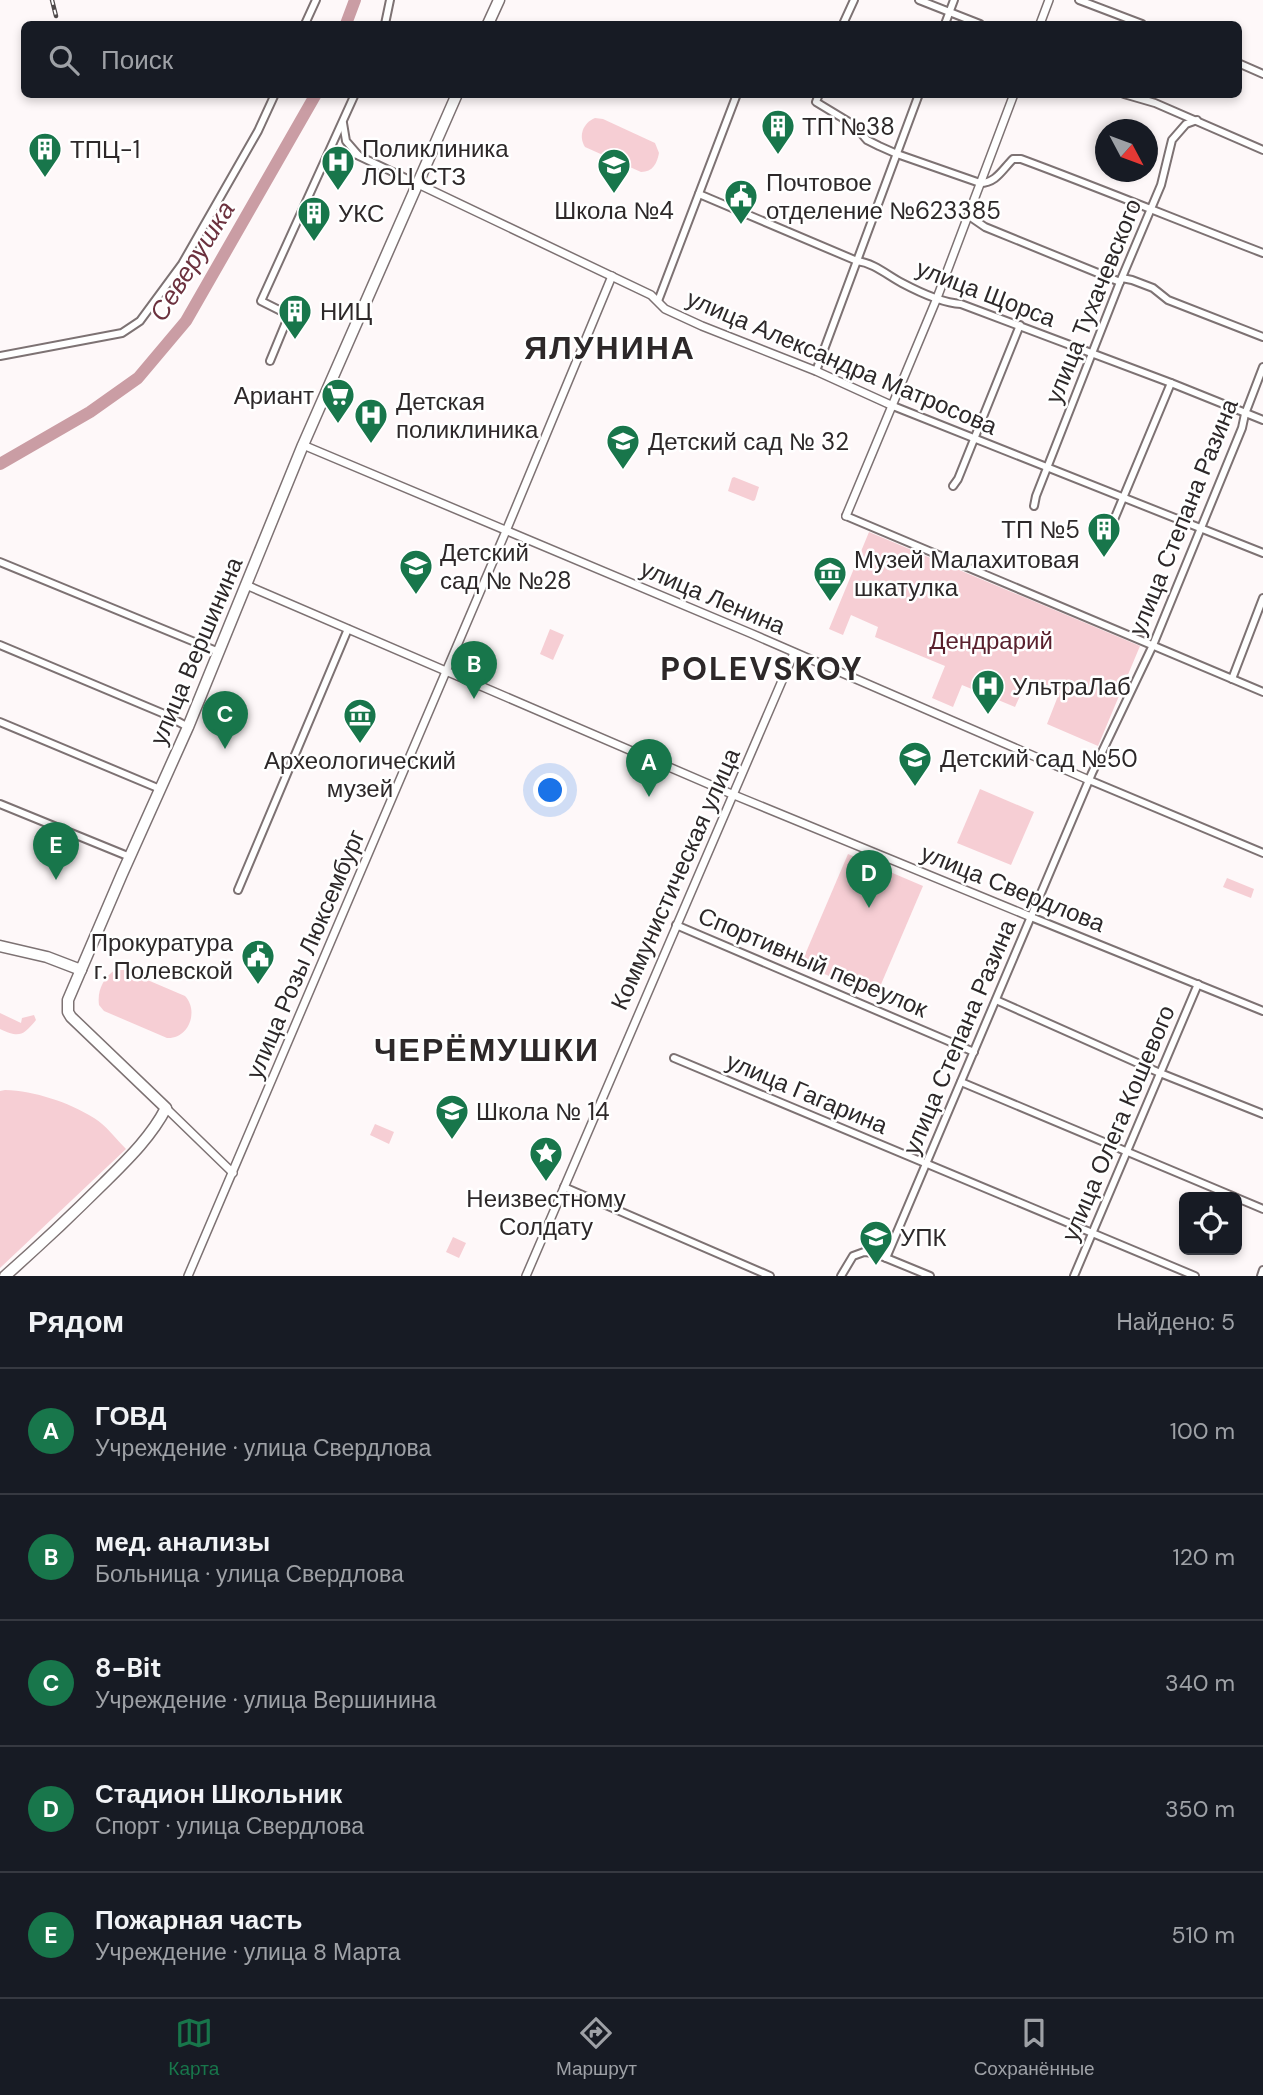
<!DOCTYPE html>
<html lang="ru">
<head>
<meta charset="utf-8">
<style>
	body { margin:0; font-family:"DM Sans",sans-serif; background:#242831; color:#f1f3f6 }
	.controls { position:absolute; right:21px; bottom:21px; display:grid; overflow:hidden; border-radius:10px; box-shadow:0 4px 10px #0003 }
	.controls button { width:63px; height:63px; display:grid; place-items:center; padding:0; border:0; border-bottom:2px solid #363941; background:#171b24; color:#f1f3f6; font:35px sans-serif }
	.compass { position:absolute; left:1095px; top:119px; width:63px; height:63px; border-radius:50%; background:#171b24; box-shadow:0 4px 10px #0003; rotate:131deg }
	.you { position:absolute; left:551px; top:791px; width:24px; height:24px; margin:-18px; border:5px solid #fff; border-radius:50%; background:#1a73e8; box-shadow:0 0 0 10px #1a73e833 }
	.badge { display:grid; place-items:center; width:46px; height:46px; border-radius:50%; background:#18764b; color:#fff; font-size:23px; font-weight:700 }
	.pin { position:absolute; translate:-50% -58px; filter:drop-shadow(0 2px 4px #0008) }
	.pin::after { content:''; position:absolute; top:37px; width:24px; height:21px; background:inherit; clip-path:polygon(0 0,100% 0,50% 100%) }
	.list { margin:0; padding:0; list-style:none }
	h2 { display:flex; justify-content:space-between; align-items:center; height:91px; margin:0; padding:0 28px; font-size:30px }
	h2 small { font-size:23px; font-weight:400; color:#9ea1a6 }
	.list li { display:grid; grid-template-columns:46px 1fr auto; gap:21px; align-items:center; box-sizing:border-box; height:126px; padding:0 28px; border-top:2px solid #363941 }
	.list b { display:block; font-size:26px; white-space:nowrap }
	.list p { margin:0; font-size:23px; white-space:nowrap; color:#9ea1a6 }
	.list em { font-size:23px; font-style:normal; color:#9ea1a6 }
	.icon { flex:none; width:38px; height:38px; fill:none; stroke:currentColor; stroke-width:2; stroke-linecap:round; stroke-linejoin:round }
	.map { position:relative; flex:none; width:1263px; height:1276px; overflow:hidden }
	.search { position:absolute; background:#171b24; box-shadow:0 4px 10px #0003; left:21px; right:21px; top:21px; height:77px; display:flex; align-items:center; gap:18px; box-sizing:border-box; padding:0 24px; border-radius:10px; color:#9ea1a6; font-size:26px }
	.sheet { height:721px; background:#171b24 }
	nav { display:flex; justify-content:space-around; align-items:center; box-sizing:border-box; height:98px; border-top:2px solid #363941; background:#171b24; font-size:19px; color:#9ea1a6 }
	nav a { display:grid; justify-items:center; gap:4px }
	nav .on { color:#18764b }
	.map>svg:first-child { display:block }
	.green { fill:#f6ced4 }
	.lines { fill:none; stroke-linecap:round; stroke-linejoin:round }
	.river { stroke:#ca9da4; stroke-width:12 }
	.minor-casing { stroke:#7d7273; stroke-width:10 }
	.tertiary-casing { stroke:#7d7273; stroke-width:10 }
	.primary-casing { stroke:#7d7273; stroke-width:13 }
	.minor { stroke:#fff; stroke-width:6 }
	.tertiary { stroke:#fff; stroke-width:7 }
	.primary { stroke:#fff; stroke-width:10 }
	.rail-casing { stroke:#4f4a4b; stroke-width:4.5 }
	.rail { stroke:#fff; stroke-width:2; stroke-dasharray:5; stroke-linecap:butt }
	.labels { text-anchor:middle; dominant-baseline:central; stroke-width:5; stroke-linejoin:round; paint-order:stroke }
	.poi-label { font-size:24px; fill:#2d2829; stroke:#fff; text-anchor:start }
	.street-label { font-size:24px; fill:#2d2829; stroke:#fff }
	.park-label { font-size:24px; fill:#59202d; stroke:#fff }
	.water-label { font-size:26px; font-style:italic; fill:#6c313e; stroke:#fff }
	.district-label { font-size:32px; font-weight:bold; letter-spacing:2px; fill:#2d2829; stroke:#fff }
</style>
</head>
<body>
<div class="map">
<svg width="1263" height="1276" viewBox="0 0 1263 1276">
	<rect width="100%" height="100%" fill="#fef8f9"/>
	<!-- green -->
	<g class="green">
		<path d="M595,118L603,119L655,143L659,153C657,163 653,172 641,172L585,147C578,136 583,123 595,118Z"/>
		<polygon points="734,477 759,487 755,500 753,501 728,491 732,478"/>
		<polygon points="869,532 1140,646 1098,746 1047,724 1060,691 1028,678 1015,707 962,685 953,707 932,698 945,666 875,637 878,627 851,615 843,635 829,629"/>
		<polygon points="550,629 564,635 553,660 540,654"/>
		<polygon points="980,789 1034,812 1011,865 957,843"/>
		<polygon points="848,854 923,886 876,996 801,964"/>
		<polygon points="1227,878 1254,889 1251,898 1223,887"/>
		<path d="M115,970H124L185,996C199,1011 189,1039 167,1038L104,1011L99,1005C97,991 103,978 115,970Z"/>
		<path d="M0,1013L21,1023L22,1018L34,1015L36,1020C23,1036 19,1038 0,1029Z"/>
		<path d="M5,1090C35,1091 68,1102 94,1118C106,1125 116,1139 126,1149L0,1268V1091Z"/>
		<polygon points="375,1124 394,1132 389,1144 370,1135"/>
		<polygon points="453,1237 466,1243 459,1258 446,1252"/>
	</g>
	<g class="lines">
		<!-- river -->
		<g class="river">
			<polyline points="346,24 355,0"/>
			<polyline points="0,464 90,412 138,378 186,321 316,94"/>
		</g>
		<defs>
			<g id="minor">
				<polyline points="919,0 980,24"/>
				<polyline points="1079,0 1142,24"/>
				<polyline points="305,24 316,0"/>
				<polyline points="385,24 390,0"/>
				<polyline points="843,24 854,0"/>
				<polyline points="945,24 954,0"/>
				<polyline points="1238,63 1263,74"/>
				<path d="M819,94L816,102L854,125L867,140L879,146L897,154L980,183C996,183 1002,170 1013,159H1021C1102,189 1182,222 1263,253"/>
				<polyline points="1124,94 1155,103 1263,150"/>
				<polyline points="343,123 346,141 359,156 418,184"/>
				<polyline points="328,159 347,153 358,155"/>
				<path d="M699,194L857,261C874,263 887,275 902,283C919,292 942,303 961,304L1171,383L1263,420"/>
				<polyline points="969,216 985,227 1120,282"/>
				<polyline points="1122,278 1132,280 1153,288 1168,300 1263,337"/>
				<polyline points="658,301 737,94"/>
				<polyline points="0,356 122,333 140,321 182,264 258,131 275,94"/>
				<polyline points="270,361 289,315 261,301 355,94"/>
				<polyline points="816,371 919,94"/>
				<polyline points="893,406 1263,553"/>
				<polyline points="953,486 958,479 1020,325"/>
				<polyline points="1034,506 1036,496 1120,282 1161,185 1172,140 1186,124 1197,120"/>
				<polyline points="846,516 1263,692"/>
				<polyline points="1103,546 1171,383"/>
				<polyline points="0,562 219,652"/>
				<polyline points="0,645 162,713 188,727"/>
				<polyline points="1232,679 1263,598"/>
				<polyline points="0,722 160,789"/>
				<polyline points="1089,780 1263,853"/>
				<polyline points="0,804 130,857"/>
				<polyline points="238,890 348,629"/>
				<polyline points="1031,917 1263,1011"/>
				<polyline points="676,925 974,1052"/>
				<polyline points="996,1000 1160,1073 1263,1114"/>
				<polyline points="674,1058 1195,1276"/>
				<polyline points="961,1082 1235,1197"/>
				<polyline points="564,1187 770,1276"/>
				<polyline points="1237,1198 1263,1209"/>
				<polyline points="886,1258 1092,773 1153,645 1242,428 1245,414 1263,367"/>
				<polyline points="841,1276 853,1256 864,1252 874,1253 930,1276"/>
				<polyline points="1074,1276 1198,984"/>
				<polyline points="1261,1276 1263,1270"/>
			</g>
			<g id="tertiary">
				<polyline points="1040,24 1049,0"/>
				<polyline points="418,184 651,295 665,309 702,326 816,371 893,406"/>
				<polyline points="303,445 750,633 1089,780"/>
				<polyline points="846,516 937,298 1014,94"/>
				<polyline points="246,585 734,795 1031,917"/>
				<polyline points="166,1108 233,1173"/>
				<polyline points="188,1276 506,531 612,276"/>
				<polyline points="526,1276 794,653"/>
			</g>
			<g id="primary">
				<polyline points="488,24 499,0"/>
				<polyline points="0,946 47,957 81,970"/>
				<path d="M5,1276C39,1246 72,1215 104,1183C127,1160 151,1137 166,1108L71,1017L68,1012V1000L122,874L188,727L303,445L457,94"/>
			</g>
		</defs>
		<!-- minor casing -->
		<use href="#minor" class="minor-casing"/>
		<!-- tertiary casing -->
		<use href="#tertiary" class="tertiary-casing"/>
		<!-- primary casing -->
		<use href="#primary" class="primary-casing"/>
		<!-- minor -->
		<use href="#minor" class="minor"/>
		<!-- tertiary -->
		<use href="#tertiary" class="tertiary"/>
		<!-- primary -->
		<use href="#primary" class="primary"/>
		<defs>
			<polyline id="rail" points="52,0 56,16"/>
		</defs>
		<!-- rail casing -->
		<use href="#rail" class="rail-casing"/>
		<!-- rail -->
		<use href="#rail" class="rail"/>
	</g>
	<!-- icons -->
	<defs>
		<symbol id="building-pin" viewBox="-11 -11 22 30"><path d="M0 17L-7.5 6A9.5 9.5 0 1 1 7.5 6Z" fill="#18764b" stroke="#fff"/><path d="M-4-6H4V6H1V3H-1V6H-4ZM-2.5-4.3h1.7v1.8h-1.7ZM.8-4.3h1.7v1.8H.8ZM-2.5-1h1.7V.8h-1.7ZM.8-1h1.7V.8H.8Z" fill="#fff"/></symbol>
		<symbol id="hospital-pin" viewBox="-11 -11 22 30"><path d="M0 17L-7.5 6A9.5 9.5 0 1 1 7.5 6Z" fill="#18764b" stroke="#fff"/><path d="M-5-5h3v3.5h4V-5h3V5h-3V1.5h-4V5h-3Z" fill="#fff"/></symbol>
		<symbol id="school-pin" viewBox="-11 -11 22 30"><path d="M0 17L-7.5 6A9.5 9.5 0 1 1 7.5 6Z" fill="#18764b" stroke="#fff"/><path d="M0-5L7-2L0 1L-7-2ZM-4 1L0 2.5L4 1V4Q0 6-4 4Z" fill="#fff"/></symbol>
		<symbol id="civic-pin" viewBox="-11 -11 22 30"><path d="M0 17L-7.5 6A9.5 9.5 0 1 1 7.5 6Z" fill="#18764b" stroke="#fff"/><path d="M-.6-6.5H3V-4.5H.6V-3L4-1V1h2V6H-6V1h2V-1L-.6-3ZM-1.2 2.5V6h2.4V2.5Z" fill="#fff"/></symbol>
		<symbol id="supermarket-pin" viewBox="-11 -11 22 30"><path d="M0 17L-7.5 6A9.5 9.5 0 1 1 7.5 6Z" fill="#18764b" stroke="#fff"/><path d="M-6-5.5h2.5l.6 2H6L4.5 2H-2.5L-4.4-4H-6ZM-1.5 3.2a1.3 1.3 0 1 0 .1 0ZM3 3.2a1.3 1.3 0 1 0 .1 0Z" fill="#fff"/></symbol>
		<symbol id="museum-pin" viewBox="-11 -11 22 30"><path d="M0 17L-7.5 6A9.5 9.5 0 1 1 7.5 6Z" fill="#18764b" stroke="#fff"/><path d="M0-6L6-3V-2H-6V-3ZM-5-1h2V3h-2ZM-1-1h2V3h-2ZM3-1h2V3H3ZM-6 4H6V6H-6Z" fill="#fff"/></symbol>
		<symbol id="sight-pin" viewBox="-11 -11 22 30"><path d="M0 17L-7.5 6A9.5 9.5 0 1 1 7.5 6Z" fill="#18764b" stroke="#fff"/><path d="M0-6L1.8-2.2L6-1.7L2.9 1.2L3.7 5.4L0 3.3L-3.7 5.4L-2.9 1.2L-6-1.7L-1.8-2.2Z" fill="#fff"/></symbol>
	</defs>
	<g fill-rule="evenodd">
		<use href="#building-pin" x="759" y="107" width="38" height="52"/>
		<use href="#building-pin" x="26" y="130" width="38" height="52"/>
		<use href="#hospital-pin" x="319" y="143" width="38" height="52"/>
		<use href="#school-pin" x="595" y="146" width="38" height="52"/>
		<use href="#civic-pin" x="722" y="177" width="38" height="52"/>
		<use href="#building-pin" x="295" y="194" width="38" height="52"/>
		<use href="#building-pin" x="276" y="292" width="38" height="52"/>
		<use href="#supermarket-pin" x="319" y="376" width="38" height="52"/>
		<use href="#hospital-pin" x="352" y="396" width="38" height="52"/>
		<use href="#school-pin" x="604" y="422" width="38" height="52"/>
		<use href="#building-pin" x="1085" y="510" width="38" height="52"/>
		<use href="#school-pin" x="397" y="547" width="38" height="52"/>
		<use href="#museum-pin" x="811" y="554" width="38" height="52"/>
		<use href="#hospital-pin" x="969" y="667" width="38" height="52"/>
		<use href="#museum-pin" x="341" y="696" width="38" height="52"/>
		<use href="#school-pin" x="896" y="739" width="38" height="52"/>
		<use href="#civic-pin" x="239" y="937" width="38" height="52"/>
		<use href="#school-pin" x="433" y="1092" width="38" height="52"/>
		<use href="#sight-pin" x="527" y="1134" width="38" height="52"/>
		<use href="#school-pin" x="857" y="1218" width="38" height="52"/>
	</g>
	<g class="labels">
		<!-- poi labels -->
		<g class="poi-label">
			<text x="802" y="126">ТП №38</text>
			<text x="362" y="148">Поликлиника<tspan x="362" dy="28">ЛОЦ СТЗ</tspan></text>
			<text x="70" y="149">ТПЦ-1</text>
			<text x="766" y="182">Почтовое<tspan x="766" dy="28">отделение №623385</tspan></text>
			<text x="614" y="210" text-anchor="middle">Школа №4</text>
			<text x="338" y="213">УКС</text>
			<text x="320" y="311">НИЦ</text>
			<text x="314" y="395" text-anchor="end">Ариант</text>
			<text x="396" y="401">Детская<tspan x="396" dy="28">поликлиника</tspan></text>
			<text x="648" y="441">Детский сад № 32</text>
			<text x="1080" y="529" text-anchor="end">ТП №5</text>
			<text x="440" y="552">Детский<tspan x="440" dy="28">сад № №28</tspan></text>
			<text x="854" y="559">Музей Малахитовая<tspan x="854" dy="28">шкатулка</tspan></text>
			<text x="1012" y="686">УльтраЛаб</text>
			<text x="940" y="758">Детский сад №50</text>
			<text x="360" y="760" text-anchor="middle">Археологический<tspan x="360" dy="28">музей</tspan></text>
			<text x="233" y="942" text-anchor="end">Прокуратура<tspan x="233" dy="28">г. Полевской</tspan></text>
			<text x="476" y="1111">Школа № 14</text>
			<text x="546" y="1198" text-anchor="middle">Неизвестному<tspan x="546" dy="28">Солдату</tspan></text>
			<text x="900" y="1237">УПК</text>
		</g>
		<!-- street labels -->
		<g class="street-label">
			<text transform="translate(986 293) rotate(21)">улица Щорса</text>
			<text transform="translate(1093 301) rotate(-68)">улица Тухачевского</text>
			<text transform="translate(842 362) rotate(23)">улица Александра Матросова</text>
			<text transform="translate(1183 517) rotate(-68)">улица Степана Разина</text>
			<text transform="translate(713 597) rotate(23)">улица Ленина</text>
			<text transform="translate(196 651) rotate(-67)">улица Вершинина</text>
			<text transform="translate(675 879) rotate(-66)">Коммунистическая улица</text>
			<text transform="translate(1013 888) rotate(22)">улица Свердлова</text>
			<text transform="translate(305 954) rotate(-67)">улица Розы Люксембург</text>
			<text transform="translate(813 962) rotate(23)">Спортивный переулок</text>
			<text transform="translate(959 1037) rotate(-67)">улица Степана Разина</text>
			<text transform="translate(807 1093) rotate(23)">улица Гагарина</text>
			<text transform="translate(1118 1123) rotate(-67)">улица Олега Кошевого</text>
		</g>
		<!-- park labels -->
		<g class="park-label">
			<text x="991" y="640">Дендрарий</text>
		</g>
		<!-- water labels -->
		<g class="water-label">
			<text transform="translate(192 261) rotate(-58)">Северушка</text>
		</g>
		<!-- district labels -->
		<g class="district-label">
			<text x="610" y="348">ЯЛУНИНА</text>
			<text x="762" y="669">POLEVSKOY</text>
			<text x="487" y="1050">ЧЕРЁМУШКИ</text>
		</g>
	</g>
</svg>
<div class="controls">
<button><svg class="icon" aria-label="locate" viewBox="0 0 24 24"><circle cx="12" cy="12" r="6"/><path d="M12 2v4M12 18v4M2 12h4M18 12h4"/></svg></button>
</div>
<svg class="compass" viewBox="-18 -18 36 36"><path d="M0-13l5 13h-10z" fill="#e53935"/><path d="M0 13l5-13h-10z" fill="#9ea1a6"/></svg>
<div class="you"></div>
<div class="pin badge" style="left:649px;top:797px">A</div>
<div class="pin badge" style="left:474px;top:699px">B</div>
<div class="pin badge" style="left:225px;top:749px">C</div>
<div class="pin badge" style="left:869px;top:908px">D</div>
<div class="pin badge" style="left:56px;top:880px">E</div>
<div class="search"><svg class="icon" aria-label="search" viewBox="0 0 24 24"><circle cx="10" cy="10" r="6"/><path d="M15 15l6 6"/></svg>Поиск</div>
</div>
<section class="sheet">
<h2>Рядом<small>Найдено: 5</small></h2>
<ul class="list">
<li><span class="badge">A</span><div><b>ГОВД</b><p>Учреждение · улица Свердлова</p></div><em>100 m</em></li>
<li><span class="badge">B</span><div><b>мед. анализы</b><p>Больница · улица Свердлова</p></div><em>120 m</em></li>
<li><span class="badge">C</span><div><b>8-Bit</b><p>Учреждение · улица Вершинина</p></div><em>340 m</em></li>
<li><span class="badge">D</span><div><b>Стадион Школьник</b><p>Спорт · улица Свердлова</p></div><em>350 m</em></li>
<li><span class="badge">E</span><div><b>Пожарная часть</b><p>Учреждение · улица 8 Марта</p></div><em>510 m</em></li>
</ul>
</section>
<nav>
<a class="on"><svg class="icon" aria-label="map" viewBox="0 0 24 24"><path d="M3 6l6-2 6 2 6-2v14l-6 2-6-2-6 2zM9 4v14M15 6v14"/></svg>Карта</a>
<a><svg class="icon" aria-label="directions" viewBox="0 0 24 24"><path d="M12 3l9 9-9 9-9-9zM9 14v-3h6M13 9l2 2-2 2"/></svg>Маршрут</a>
<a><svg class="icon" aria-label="saved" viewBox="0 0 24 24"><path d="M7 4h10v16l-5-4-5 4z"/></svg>Сохранённые</a>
</nav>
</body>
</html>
